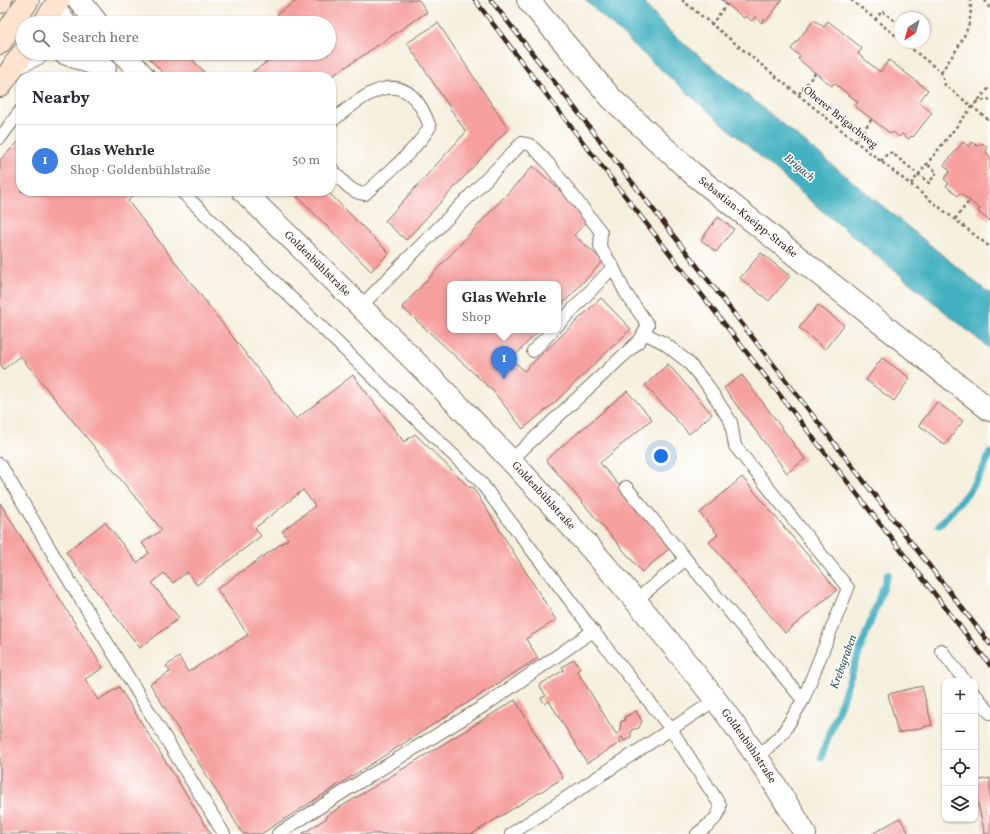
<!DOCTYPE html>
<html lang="en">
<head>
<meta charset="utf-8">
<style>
	body { margin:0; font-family:Vollkorn,serif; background:#f2f2f3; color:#2b2b33 }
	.controls { position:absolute; right:12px; bottom:12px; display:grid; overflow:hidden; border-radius:8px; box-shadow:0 1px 3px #0004 }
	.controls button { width:36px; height:36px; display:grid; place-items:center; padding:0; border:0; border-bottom:1px solid #e1e1e2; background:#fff; color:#2b2b33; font:20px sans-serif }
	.compass { position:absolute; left:894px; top:12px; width:36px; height:36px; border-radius:50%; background:#fff; box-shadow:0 1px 3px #0004; rotate:217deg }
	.you { position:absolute; left:661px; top:456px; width:14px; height:14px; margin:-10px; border:3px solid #fff; border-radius:50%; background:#1a73e8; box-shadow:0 0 0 6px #1a73e833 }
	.badge { display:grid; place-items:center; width:26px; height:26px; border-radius:50%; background:#ea580c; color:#fff; font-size:13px; font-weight:700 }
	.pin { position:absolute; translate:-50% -33px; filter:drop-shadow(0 1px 2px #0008) }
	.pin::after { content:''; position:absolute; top:21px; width:14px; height:12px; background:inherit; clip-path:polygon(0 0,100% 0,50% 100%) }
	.popup { position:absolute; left:447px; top:281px; width:114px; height:52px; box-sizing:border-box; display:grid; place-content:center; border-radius:8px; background:#fff; filter:drop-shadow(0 1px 3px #0005); font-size:13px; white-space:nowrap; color:#7c7c81 }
	.popup b { font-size:15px; color:#2b2b33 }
	.popup::after { content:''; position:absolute; left:50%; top:100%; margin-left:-8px; border:8px solid transparent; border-top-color:#fff }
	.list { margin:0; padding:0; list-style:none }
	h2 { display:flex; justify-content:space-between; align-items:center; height:52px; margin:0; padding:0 16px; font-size:17px }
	h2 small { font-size:13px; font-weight:400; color:#7c7c81 }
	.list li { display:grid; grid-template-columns:26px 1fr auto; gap:12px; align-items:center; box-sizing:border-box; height:72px; padding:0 16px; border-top:1px solid #e1e1e2 }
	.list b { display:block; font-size:15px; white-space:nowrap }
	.list p { margin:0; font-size:13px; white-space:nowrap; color:#7c7c81 }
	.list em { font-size:13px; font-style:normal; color:#7c7c81 }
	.icon { flex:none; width:22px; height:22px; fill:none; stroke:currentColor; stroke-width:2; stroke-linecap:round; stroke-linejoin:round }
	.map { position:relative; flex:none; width:990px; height:834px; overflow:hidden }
	.search { position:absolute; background:#fff; box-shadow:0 1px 3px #0004; left:16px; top:16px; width:320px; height:44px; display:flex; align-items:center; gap:10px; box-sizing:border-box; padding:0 14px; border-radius:22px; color:#7c7c81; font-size:15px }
	.panel { position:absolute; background:#fff; box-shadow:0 1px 3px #0004; left:16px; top:72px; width:320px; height:124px; border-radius:16px }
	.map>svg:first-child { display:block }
	.water { fill:#42b0c0; stroke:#3e6d6f }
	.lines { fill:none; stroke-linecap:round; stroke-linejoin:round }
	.stream { stroke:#42b0c0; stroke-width:7 }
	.building { fill:#f6a1a0 }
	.service-casing { stroke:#7c6f61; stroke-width:14 }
	.minor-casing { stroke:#7c6f61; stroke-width:24 }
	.tertiary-casing { stroke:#7c6f61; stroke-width:24 }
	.secondary-casing { stroke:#7c6f61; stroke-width:24 }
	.path { stroke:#7c6f61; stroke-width:2.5; stroke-dasharray:3 3; stroke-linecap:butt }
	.service { stroke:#fff; stroke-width:12 }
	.minor { stroke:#fff; stroke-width:22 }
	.tertiary { stroke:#fff; stroke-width:22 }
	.secondary { stroke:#fde4d0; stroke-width:22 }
	.rail-casing { stroke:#3b2a1e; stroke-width:4.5 }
	.rail { stroke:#fff; stroke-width:3; stroke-dasharray:9; stroke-linecap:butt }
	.labels { text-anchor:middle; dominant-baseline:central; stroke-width:3; stroke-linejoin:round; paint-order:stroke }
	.street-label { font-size:11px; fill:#3b2a1e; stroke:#fff }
	.water-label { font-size:12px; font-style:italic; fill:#3e605f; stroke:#fff }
</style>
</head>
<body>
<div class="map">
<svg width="990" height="834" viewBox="0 0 990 834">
	<rect width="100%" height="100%" fill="#fff"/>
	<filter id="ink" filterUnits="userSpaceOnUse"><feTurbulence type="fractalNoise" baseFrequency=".025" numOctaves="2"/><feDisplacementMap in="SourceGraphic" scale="8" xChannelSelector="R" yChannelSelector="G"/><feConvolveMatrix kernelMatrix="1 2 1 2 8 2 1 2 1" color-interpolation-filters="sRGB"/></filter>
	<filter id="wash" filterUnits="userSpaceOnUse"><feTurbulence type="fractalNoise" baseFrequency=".012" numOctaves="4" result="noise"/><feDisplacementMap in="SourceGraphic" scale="16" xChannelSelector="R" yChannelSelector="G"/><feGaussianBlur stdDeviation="0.9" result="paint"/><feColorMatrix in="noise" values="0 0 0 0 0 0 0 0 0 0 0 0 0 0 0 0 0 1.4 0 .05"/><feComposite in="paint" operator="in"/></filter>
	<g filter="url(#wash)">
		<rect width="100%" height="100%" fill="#f5efdd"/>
		<!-- water -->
		<polygon class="water" points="585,0 641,0 669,31 990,294 990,349 820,209 650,60"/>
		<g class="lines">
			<!-- stream -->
			<g class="stream">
				<path d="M939,525C959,503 980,482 990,453"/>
				<polyline points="821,757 888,574"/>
			</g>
		</g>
		<g id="blocks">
			<!-- building -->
			<g class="building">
				<polygon points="298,0 419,0 427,12 331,77 255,77 251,73 280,53 329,53 329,23 283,23 277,14"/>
				<polygon points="722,0 782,0 766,21 764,19 762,23 755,17 752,21 746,16 744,18"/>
				<polygon points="151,17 157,23 144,23"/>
				<polygon points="814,20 824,27 828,21 862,48 858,54 880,72 889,60 928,90 919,102 932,113 913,137 911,136 909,139 902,134 899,137 893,132 891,134 855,106 858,102 834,83 832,86 798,59 800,56 791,49"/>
				<polygon points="438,23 508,129 406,240 385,221 466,132 407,43"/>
				<polygon points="144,53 186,53 209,77 167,77"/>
				<polygon points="21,139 21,191 137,191 128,201 296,419 353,375 404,442 415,434 470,488 472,486 556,620 526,639 538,658 261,834 243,834 150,684 170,672 166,666 179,657 188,672 248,635 217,589 288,539 282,531 315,506 303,490 255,528 261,536 197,585 187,572 173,583 164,573 152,583 179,618 140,648 66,552 105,522 137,563 149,553 142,543 162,530 20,356 4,369 0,364 0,160"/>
				<polygon points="963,142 969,147 973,142 977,146 982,143 987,147 986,152 990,156 990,221 978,212 980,209 960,193 958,196 946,186 949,183 944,179 950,171 944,165"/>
				<polygon points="533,166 590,218 574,235 603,261 558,309 558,284 450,284 450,330 539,330 512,359 524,371 601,298 631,329 554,403 523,429 493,391 402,307"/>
				<polygon points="292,191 327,191 389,253 371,271"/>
				<polygon points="718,217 734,229 716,252 701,240"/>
				<polygon points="761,253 790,276 769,301 740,278"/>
				<polygon points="818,305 844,325 825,349 799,328"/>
				<polygon points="882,358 910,378 894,401 866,380"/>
				<polygon points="668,364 712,414 689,434 645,385"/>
				<polygon points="742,375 805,459 787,473 724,388"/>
				<polygon points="627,391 652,419 600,463 671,547 642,572 546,460"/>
				<polygon points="937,402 963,421 945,445 919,425"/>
				<polygon points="742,477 837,590 785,633 709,542 718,535 700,513"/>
				<polygon points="0,503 103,668 85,679 98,700 119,687 211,834 0,834"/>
				<polygon points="574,659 580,669 577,671 616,734 621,731 620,728 621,721 624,721 625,717 636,711 642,721 639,728 631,730 631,737 624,741 622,737 619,739 621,742 587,763 549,701 545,704 541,698 546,696 539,685 564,670 562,667"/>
				<polygon points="922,686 932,725 898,733 888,694"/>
				<polygon points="515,700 563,778 472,834 302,834 327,818 326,816"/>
				<polygon points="990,778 990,834 985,834 975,791 975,781"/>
				<polygon points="900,818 909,834 872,834"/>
			</g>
		</g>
	</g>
	<g filter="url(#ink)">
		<use href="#blocks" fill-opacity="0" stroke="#7c6f61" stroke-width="1"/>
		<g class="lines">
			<defs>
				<g id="service">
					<path d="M331,122C369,90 407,62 430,127C413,153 387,173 365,194C350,193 340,178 331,168"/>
					<polyline points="0,138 21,110"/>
					<path d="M181,191L479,480L593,631L671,729L720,805C721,818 706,826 697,834"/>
					<polyline points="361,306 522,143 531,145 548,163 601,232 600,247 613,267 625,292 648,325 640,340 511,460"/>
					<polyline points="558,325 613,267"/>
					<polyline points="644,333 664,343 688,362 707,385 731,422 735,446 848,588 803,700 783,733 758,757"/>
					<polyline points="533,351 553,330"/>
					<polyline points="0,464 56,559 224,834"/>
					<polyline points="626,487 803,700"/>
					<polyline points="636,600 686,559"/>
					<polyline points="941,650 965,681"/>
					<polyline points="975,694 990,713"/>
					<polyline points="278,834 345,791 487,704 593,631"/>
					<polyline points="511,834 717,699"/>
				</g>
				<g id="minor">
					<path id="s1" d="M528,0L612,99L692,173L990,410"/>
				</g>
				<g id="tertiary">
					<polyline points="79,0 97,23"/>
					<polyline points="54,8 65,23"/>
					<polyline points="64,53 105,68"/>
					<polyline points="123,53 144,77"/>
					<polyline points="15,64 38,53"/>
					<path id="s2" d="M243,191C388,333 535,476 663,634C705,685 746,737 780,793C788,807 798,820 805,834"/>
				</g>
				<g id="secondary">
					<polyline points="0,2 1,0"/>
					<polyline points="44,23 59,0"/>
					<polyline points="0,43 28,0"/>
					<polyline points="0,86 23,53"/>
				</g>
			</defs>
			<!-- service casing -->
			<use href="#service" class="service-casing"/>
			<!-- minor casing -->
			<use href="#minor" class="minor-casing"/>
			<!-- tertiary casing -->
			<use href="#tertiary" class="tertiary-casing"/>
			<!-- secondary casing -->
			<use href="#secondary" class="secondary-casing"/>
			<!-- path -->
			<g class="path">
				<polyline points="682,0 855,141 990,247"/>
				<polyline points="851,0 900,39"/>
				<polyline points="985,0 990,9"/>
				<polyline points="875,20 882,11 895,21"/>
				<polyline points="711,25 727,4"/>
				<polyline points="903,42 941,72 945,85 990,121"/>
				<path d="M941,72C956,50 975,28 970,0"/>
				<polyline points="799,94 815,73"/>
				<polyline points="976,102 990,99"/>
				<polyline points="855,141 872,119"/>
				<polyline points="881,161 888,153 892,153 929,183 937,172 927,164"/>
				<polyline points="911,184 972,107 990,87"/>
				<polyline points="955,219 970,200"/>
			</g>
			<!-- service -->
			<use href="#service" class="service"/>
			<!-- minor -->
			<use href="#minor" class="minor"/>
			<!-- tertiary -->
			<use href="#tertiary" class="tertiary"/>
			<!-- secondary -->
			<use href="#secondary" class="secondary"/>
			<defs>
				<g id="rail">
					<polyline points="475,0 558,110 990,665"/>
					<polyline points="491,0 990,644"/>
				</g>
			</defs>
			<!-- rail casing -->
			<use href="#rail" class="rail-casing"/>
			<!-- rail -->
			<use href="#rail" class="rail"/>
		</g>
	</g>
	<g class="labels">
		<!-- street labels -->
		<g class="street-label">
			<text transform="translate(840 118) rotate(39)">Oberer Brigachweg</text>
			<text stroke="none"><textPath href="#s1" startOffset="310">Sebastian-Kneipp-Straße</textPath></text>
			<text stroke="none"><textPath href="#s2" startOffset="104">Goldenbühlstraße</textPath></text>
			<text stroke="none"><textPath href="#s2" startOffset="428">Goldenbühlstraße</textPath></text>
			<text stroke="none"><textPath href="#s2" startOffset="752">Goldenbühlstraße</textPath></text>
		</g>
		<!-- water labels -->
		<g class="water-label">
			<text transform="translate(799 168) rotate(40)">Brigach</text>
			<text transform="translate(844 662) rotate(-70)">Krebsgraben</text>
		</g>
	</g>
</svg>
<div class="controls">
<button>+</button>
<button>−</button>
<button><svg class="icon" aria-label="locate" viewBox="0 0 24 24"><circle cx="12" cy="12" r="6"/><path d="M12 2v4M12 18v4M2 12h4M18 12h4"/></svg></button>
<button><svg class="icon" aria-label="layers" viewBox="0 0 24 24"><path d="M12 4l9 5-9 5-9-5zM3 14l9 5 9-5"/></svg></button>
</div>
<svg class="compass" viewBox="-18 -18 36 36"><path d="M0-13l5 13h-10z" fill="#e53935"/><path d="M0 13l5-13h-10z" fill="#7c7c81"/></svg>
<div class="you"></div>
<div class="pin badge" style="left:504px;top:379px;background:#3f7fe0">1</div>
<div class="popup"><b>Glas Wehrle</b>Shop</div>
<div class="search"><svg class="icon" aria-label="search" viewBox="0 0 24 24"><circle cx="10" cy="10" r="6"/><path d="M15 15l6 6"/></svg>Search here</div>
<section class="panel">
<h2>Nearby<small></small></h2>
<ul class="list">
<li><span class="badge" style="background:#3f7fe0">1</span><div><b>Glas Wehrle</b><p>Shop · Goldenbühlstraße</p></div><em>50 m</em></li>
</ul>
</section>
</div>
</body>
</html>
